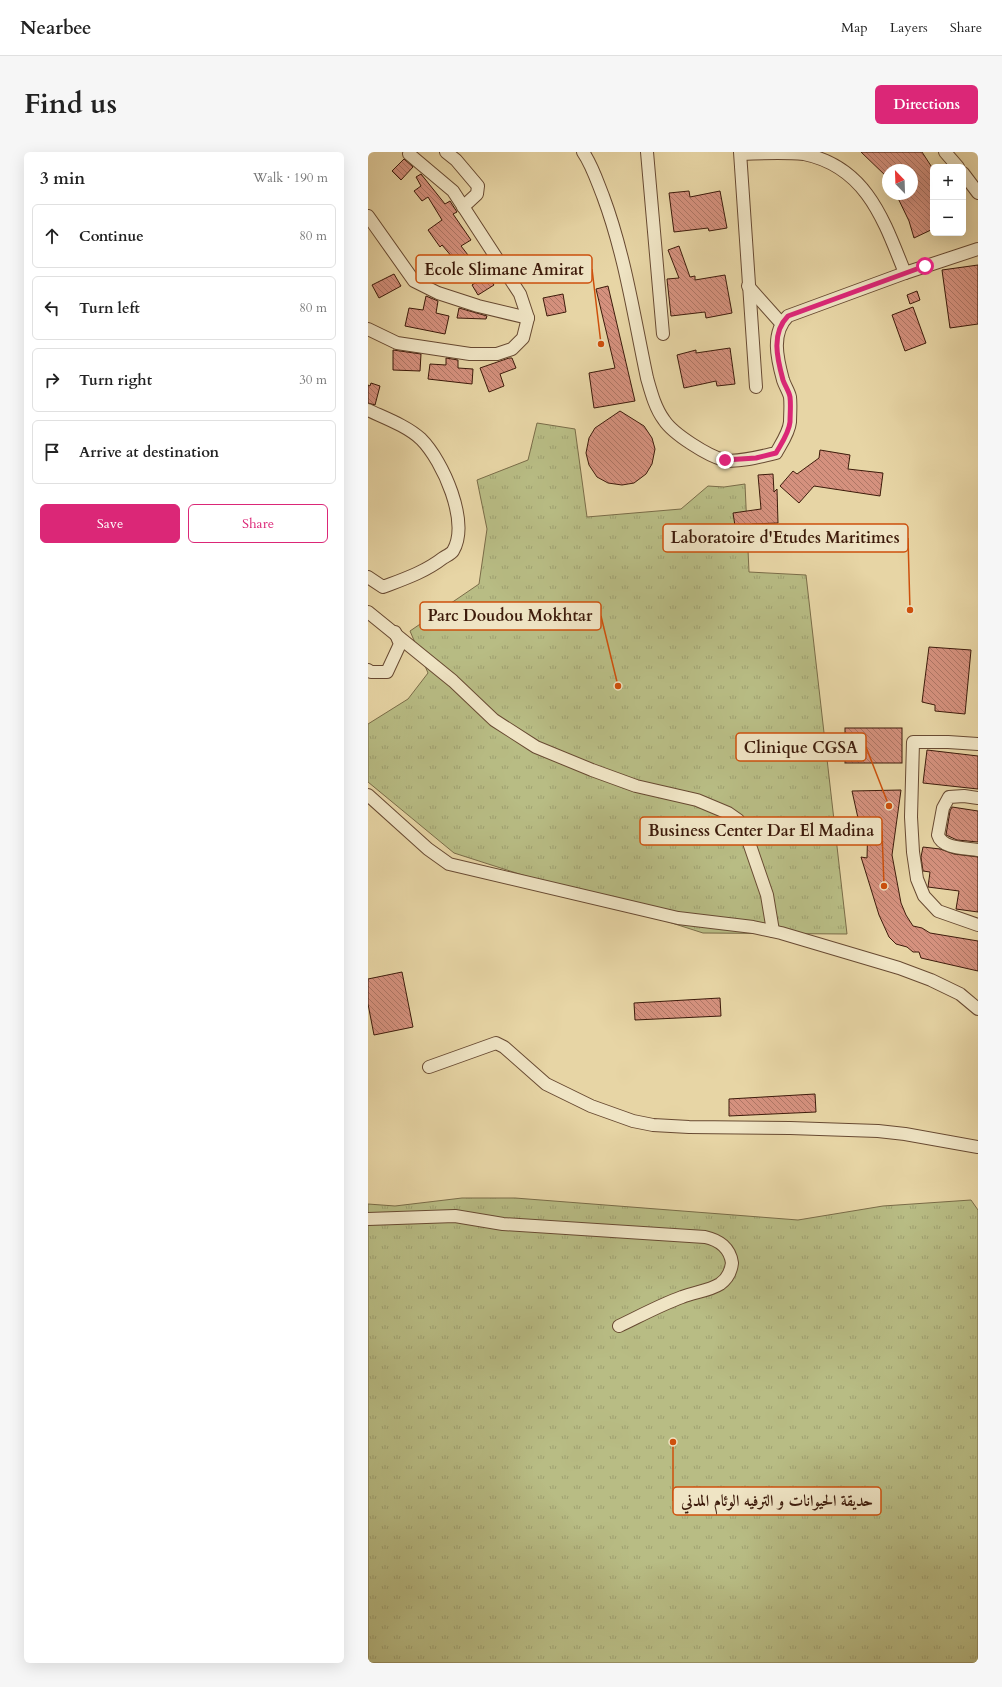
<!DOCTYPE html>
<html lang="en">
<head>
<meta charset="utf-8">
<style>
	body { margin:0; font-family:Cardo,Amiri,serif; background:#f6f6f6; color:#222 }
	.controls { position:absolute; right:12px; top:12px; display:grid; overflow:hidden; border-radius:6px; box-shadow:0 4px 16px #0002 }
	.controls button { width:36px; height:36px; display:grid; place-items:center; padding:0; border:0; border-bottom:1px solid #e0e0e0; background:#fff; color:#222; font:20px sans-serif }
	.compass { position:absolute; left:514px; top:12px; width:36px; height:36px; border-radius:50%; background:#fff; box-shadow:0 4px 16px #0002; rotate:337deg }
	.stop { position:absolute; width:12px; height:12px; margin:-9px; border:3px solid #db2777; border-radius:50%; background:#fff }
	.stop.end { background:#db2777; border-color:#fff; box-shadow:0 1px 4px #0008 }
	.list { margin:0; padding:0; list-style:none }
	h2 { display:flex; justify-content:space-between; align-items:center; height:52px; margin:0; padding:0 16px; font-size:17px }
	h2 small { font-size:13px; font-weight:400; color:#767676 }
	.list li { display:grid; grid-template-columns:26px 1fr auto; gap:12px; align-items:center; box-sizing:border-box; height:64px; margin:0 8px 8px; padding:0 8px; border:1px solid #e0e0e0; border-radius:6px }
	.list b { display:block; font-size:15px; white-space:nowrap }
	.list em { font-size:13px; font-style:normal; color:#767676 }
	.actions { display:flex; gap:8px; padding:12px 16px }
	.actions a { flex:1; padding:9px 0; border:1px solid #db2777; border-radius:6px; text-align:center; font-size:14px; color:#db2777 }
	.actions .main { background:#db2777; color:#fff }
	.icon { flex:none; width:22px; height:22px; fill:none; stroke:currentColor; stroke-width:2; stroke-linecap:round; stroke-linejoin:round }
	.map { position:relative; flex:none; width:610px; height:1511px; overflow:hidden; border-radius:6px }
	header { display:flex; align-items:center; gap:24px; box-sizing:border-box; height:56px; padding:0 20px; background:#fff; border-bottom:1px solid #e0e0e0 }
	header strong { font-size:19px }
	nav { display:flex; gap:22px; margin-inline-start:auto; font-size:14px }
	.intro { display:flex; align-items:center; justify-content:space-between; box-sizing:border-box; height:96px; padding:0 24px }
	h1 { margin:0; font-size:28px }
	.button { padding:10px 18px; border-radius:6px; background:#db2777; color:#fff; font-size:14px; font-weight:700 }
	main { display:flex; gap:24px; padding:0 24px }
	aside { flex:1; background:#fff; border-radius:6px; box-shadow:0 4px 16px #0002 }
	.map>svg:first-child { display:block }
	.park { fill:url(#park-tufts); stroke:#7a6c48 }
	.building { fill:url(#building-back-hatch); stroke:#3d1b0b }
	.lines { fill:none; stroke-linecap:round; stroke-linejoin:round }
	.minor-casing { stroke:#684a32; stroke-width:14 }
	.minor { stroke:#efe4c4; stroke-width:12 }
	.route { stroke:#db2777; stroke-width:5 }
	.leader { fill:none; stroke:#ce500c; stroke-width:1.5 }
	.callout-dot { fill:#ce500c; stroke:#efe4c4; stroke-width:1.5 }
	.callout { fill:#efe4c4; stroke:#ce500c; stroke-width:1.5 }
	.callout-label { font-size:16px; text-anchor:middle; font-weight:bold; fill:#3d1b0b }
</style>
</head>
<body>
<header>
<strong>Nearbee</strong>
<nav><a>Map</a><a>Layers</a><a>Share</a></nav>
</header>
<div class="intro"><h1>Find us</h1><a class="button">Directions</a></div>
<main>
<aside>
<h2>3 min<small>Walk · 190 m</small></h2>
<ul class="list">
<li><svg class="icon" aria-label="ahead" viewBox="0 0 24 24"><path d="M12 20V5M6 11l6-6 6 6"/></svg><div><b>Continue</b></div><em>80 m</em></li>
<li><svg class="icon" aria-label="left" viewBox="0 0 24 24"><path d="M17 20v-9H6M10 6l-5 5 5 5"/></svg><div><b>Turn left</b></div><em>80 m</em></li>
<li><svg class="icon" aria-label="right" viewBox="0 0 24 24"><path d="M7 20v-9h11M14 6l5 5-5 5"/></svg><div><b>Turn right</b></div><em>30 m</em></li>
<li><svg class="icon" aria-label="arrive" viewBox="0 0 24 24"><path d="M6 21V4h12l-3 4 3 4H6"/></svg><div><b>Arrive at destination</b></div></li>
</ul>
<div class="actions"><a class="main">Save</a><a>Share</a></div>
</aside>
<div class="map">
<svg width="610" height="1511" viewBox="0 0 610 1511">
	<defs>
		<pattern id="park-tufts" width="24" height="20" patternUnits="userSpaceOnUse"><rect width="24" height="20" fill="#b8bc84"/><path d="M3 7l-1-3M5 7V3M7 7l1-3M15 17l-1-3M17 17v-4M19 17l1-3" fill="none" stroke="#9fa171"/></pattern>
		<pattern id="building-back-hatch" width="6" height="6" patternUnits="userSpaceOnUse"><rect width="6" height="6" fill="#d5917e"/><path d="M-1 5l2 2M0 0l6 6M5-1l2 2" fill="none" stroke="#ae7665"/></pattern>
	</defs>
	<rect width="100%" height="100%" fill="#e7d5a5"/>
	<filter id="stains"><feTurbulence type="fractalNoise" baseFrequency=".005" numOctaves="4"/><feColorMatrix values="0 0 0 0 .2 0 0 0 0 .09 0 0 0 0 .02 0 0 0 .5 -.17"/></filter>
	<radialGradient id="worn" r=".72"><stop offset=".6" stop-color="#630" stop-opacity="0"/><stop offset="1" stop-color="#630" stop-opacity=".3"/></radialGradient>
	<!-- park -->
	<g class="park">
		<polygon points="169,271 207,277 219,365 313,357 340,334 356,335 377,332 381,420 438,423 479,782 335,781 86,701 0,630 0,572 40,547 60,521 42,479 111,432 119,377 109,328 160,308"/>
		<polygon points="94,1046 147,1046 430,1068 515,1054 603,1048 610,1058 610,1511 0,1511 0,1052 27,1054"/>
	</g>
	<!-- building -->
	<g class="building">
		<polygon points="493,0 554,0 565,17 565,77 546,86 541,69 528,42 544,42 544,18 520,18 520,26"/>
		<polygon points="36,7 45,15 33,28 24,19"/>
		<polygon points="53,22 77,52 82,49 89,60 85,62 103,88 93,94 100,103 90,112 74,93 72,95 60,78 74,68 60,45 54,49 46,39 53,34 48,25"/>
		<polygon points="321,39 322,45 352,39 359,76 341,79 340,76 306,80 301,41"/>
		<polygon points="311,94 322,125 327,124 327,128 357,123 364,161 338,166 337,160 303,164 299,127 311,126 300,98"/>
		<polygon points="610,113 610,172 582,176 574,118"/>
		<polygon points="26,122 33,134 11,146 4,133"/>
		<polygon points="119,123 126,133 110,143 104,133"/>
		<polygon points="240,134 267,249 226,256 221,221 247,216 228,137"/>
		<polygon points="549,139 552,148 542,152 539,143"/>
		<polygon points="195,142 198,160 179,164 175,146"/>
		<polygon points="58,144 70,149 68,161 81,164 77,182 37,174 41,156 55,158"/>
		<polygon points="545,155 558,191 537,199 524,163"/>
		<polygon points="91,156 119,164 118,167 89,166"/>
		<polygon points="362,196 367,232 349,234 348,229 316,236 309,203 328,198 328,201"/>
		<polygon points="25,198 53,202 52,219 25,218"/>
		<polygon points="78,206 90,208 90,216 105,217 104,232 60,227 62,212 78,213"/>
		<polygon points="141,206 144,206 148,216 132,222 136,234 121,240 112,216"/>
		<polygon points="3,231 12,234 7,253 0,251 0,233 2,234"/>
		<polygon points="252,259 276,274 284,286 287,297 284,312 278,322 266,331 254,333 240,331 229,325 221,313 218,301 221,286 227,276"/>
		<polygon points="452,298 482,303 480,317 515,321 512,344 446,334 431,351 412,334 425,319 429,322 451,306"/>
		<polygon points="405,322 406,340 409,337 410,371 384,372 385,377 368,380 365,361 393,357 390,323"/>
		<polygon points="561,495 603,498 597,562 567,559 567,553 554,550"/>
		<rect x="477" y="576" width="57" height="35"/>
		<polygon points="559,598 610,604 610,637 555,631"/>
		<polygon points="533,638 524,703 533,751 538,763 545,774 554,776 562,781 610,789 610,819 553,806 551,800 545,800 539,795 528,792 521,785 511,763 493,705 499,706 500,667 490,666 484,639"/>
		<polygon points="584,655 610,659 610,690 589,688 578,683 582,659"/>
		<polygon points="555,695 572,697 586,702 610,705 610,760 588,757 591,739 560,735 562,720 555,719 553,705"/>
		<polygon points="34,820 45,875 6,883 0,852 0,827"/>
		<polygon points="352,846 353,864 267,868 266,851"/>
		<polygon points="447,942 448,960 361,964 361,947"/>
	</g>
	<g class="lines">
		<defs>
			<g id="minor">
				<polyline points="78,0 88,8 110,34 109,42 95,55"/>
				<path d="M215,0C224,13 229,29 235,44C257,103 266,165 279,226C283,240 287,256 296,268C305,282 340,304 356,308C369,311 395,304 408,301C413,292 421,281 422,270C422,263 423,253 422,245C421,240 417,234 415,228C409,206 403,181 420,164L537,121L610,97"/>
				<polyline points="279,0 295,182"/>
				<polyline points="372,0 388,235"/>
				<polyline points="577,0 590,15"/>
				<path d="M373,2C393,1 416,0 436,2C499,15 516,69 537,121"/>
				<polyline points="595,21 610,41"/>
				<polyline points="0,64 46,129 70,141 110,154 160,166"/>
				<polyline points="380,134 413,171"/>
				<polyline points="0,177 29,191 102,202 129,202 144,197 155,186 160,166 152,142 85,39 41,2"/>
				<path d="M0,258C17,266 39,274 53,287C75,309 102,370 85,399C83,402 78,404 75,406C57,420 36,427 15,435L0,425"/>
				<polyline points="0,460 85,529 126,568 168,595 224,618 268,634 329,648 360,661 370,668 376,676 399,743 405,779"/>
				<polyline points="0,518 3,520 19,520 32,492 27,480"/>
				<polyline points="610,592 580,590 545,590 543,665 545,700 549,727 556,744 570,759 610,773"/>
				<polyline points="0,643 60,697 81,712 310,766 385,775 413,781 531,816 563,828 592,842 610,857"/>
				<path d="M610,646L596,644L581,645L575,656L570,683C574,697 598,696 610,698"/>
				<polyline points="61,915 128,891 136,895 178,932 223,954 265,969 285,973 321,975 422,976 510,979 537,982 610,995"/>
				<path d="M0,1067L87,1064L135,1072L337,1085C351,1088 362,1096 364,1111C363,1120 359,1127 352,1132C341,1139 326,1140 314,1145C292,1153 272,1164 251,1174"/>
			</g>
		</defs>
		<!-- minor casing -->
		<use href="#minor" class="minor-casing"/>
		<!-- minor -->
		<use href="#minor" class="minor"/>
	</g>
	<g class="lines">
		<!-- route -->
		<path class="route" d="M357,308L388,306L408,301C413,292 421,281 422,270C422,263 423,253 422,245C421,239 417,234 415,228C409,206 403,181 420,164L557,114"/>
	</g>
	<!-- callouts -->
	<path class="leader" d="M233 192L224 117M542 458L540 386M250 534L233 464M521 654L498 595M516 734L514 679M305 1290L305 1349"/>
	<g class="callout-dot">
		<circle cx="233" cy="192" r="4"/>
		<circle cx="542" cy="458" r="4"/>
		<circle cx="250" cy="534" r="4"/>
		<circle cx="521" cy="654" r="4"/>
		<circle cx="516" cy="734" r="4"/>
		<circle cx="305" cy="1290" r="4"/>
	</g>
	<g class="callout">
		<rect x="48" y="103" width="176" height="28" rx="4"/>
		<rect x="295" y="372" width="245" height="28" rx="4"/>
		<rect x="52" y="450" width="181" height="28" rx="4"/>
		<rect x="368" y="581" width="130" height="28" rx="4"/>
		<rect x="272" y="665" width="242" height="28" rx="4"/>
		<rect x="305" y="1335" width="208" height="28" rx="4"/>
	</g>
	<g class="callout-label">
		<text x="136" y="123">Ecole Slimane Amirat</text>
		<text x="417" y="391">Laboratoire d'Etudes Maritimes</text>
		<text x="142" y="469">Parc Doudou Mokhtar</text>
		<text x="433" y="601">Clinique CGSA</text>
		<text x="393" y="684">Business Center Dar El Madina</text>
		<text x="409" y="1354">حديقة الحيوانات و الترفيه الوئام المدني</text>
	</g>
	<rect width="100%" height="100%" filter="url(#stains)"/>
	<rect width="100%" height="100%" fill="url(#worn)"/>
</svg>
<div class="controls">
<button>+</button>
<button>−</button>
</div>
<svg class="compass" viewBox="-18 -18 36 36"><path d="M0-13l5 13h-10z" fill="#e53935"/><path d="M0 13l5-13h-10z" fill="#767676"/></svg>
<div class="stop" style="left:557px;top:114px"></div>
<div class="stop end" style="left:357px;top:308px"></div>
</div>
</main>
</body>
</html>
